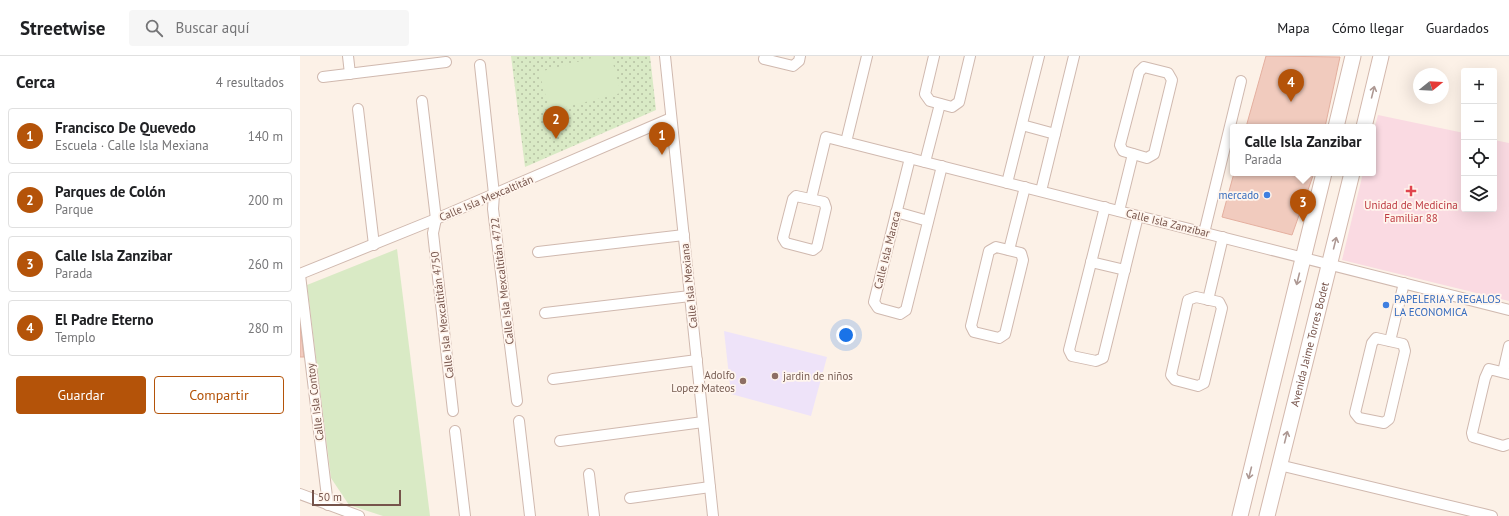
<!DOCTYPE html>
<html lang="es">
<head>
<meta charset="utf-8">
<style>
	body { margin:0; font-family:"PT Sans",sans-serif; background:#f6f6f6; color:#202124 }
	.controls { position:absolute; right:12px; top:12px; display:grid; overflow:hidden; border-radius:4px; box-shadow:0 4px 16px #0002 }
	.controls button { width:36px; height:36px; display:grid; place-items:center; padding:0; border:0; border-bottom:1px solid #e0e0e0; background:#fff; color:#202124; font:20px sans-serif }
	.compass { position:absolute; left:1113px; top:12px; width:36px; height:36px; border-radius:50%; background:#fff; box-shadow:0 4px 16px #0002; rotate:72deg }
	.scale { position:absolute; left:12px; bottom:10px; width:89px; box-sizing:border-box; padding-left:4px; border:2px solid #76544b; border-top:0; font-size:11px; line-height:14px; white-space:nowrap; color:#76544b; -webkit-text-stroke:3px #fff5ed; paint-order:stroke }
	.you { position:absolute; left:546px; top:279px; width:14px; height:14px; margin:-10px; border:3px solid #fff; border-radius:50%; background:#1a73e8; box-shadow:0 0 0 6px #1a73e833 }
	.badge { display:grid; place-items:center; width:26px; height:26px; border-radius:50%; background:#b45309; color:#fff; font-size:13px; font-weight:700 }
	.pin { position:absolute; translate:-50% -33px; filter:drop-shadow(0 1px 2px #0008) }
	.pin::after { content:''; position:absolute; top:21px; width:14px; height:12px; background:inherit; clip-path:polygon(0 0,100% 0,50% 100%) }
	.popup { position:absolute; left:930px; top:68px; width:146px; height:52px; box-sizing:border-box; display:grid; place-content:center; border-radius:4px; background:#fff; filter:drop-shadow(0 1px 3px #0005); font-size:13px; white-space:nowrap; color:#757577 }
	.popup b { font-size:15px; color:#202124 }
	.popup::after { content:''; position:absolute; left:50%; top:100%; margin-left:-8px; border:8px solid transparent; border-top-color:#fff }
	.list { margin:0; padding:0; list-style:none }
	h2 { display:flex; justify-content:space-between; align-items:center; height:52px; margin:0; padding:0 16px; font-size:17px }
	h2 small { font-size:13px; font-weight:400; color:#757577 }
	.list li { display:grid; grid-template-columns:26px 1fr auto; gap:12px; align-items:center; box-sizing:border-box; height:56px; margin:0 8px 8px; padding:0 8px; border:1px solid #e0e0e0; border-radius:4px }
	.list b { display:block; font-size:15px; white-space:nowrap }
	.list p { margin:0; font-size:13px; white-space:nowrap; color:#757577 }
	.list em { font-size:13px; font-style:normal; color:#757577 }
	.actions { display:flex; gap:8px; padding:12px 16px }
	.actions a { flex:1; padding:9px 0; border:1px solid #b45309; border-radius:4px; text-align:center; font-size:14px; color:#b45309 }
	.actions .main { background:#b45309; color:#fff }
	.icon { flex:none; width:22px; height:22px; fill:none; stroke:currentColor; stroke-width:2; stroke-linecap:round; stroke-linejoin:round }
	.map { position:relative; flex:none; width:1209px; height:460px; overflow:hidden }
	header { display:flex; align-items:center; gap:24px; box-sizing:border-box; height:56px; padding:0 20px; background:#fff; border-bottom:1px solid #e0e0e0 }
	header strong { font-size:19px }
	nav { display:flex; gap:22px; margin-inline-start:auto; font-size:14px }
	.search { width:280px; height:36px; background:#f6f6f6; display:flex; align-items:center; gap:10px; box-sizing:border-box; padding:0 14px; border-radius:4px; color:#757577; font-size:15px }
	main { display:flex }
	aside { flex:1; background:#fff }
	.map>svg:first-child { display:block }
	.education { fill:#eee3f9 }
	.medical { fill:#fadae2 }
	.park { fill:url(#park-dots) }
	.garden { fill:#d9eac5 }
	.building { fill:#f1cbbe; stroke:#e4af9f }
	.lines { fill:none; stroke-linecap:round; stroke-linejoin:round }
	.street-casing { stroke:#d0b9af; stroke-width:12 }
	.secondary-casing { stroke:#d3b8ad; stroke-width:17 }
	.street { stroke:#fff; stroke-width:10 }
	.secondary { stroke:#fff; stroke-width:15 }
	.oneway { stroke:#ad9893 }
	.health-dot { fill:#e0444e; stroke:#fff5ed; stroke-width:1.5 }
	.shop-dot { fill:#3f7fe0; stroke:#fff5ed; stroke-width:1.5 }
	.education-dot { fill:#8d6e63; stroke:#fff5ed; stroke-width:1.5 }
	.labels { text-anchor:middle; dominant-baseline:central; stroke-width:3.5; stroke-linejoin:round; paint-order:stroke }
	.shop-label { font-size:11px; fill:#366cbe; stroke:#fff5ed; text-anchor:end }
	.street-label { font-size:11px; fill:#76544b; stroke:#fff5ed }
	.health-label { font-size:11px; fill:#be3a42; stroke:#fff5ed }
	.education-label { font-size:11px; fill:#785e54; stroke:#fff5ed; text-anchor:end }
</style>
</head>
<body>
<header>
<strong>Streetwise</strong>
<div class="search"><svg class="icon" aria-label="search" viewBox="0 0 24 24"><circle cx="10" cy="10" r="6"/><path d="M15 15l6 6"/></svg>Buscar aquí</div>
<nav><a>Mapa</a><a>Cómo llegar</a><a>Guardados</a></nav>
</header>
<main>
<aside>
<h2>Cerca<small>4 resultados</small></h2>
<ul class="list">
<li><span class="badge">1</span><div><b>Francisco De Quevedo</b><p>Escuela · Calle Isla Mexiana</p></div><em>140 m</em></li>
<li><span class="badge">2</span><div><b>Parques de Colón</b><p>Parque</p></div><em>200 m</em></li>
<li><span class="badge">3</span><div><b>Calle Isla Zanzibar</b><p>Parada</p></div><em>260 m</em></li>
<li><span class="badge">4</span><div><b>El Padre Eterno</b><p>Templo</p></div><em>280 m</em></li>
</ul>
<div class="actions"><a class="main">Guardar</a><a>Compartir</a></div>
</aside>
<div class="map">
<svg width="1209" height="460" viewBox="0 0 1209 460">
	<defs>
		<pattern id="park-dots" width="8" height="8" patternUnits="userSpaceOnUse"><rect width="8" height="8" fill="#d9eac5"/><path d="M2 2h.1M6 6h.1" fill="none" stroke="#b5c0a2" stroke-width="1.8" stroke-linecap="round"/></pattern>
	</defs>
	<rect width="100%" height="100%" fill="#fcf1e7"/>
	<!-- education -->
	<polygon class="education" points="424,275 527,301 511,360 431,338"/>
	<!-- medical -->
	<polygon class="medical" points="1078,59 1164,77 1164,153 1194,153 1194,84 1209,87 1209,245 1042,204 1063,117 1073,117 1073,77"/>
	<!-- park -->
	<polygon class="park" points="211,0 350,0 356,54 225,111"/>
	<!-- garden -->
	<g class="garden">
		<polygon points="300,0 311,0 321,37 250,55 239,16"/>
		<polygon points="97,193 130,460 83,460 49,449 31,422 7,229"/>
	</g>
	<!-- building -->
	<g class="building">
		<polygon points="966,0 1040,1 1025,71 946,71"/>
		<polygon points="934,117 1014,117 992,179 922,161"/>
		<polygon points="0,269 4,301 0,301"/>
	</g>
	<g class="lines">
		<defs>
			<g id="street">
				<polyline points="48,0 50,18"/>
				<polyline points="365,0 413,460"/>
				<polyline points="465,0 464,3 493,10 499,5 500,0"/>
				<polyline points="634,0 625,38 630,45 652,51 659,46 670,0"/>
				<polyline points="180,9 194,138 193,153 217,345"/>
				<polygon points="844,11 868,17 872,24 854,98 847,102 823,95 820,89 839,16"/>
				<polyline points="23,21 146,6"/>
				<polyline points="122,45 136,163 133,177 153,355"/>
				<polyline points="58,53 74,189"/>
				<polyline points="722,69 755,78"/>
				<polyline points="546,86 567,0"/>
				<polyline points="610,102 574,246 578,252 600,258 606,254 642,110"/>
				<polyline points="625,106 640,48"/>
				<polyline points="707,127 739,0"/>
				<polyline points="741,135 774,0"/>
				<polygon points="496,140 524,146 526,152 517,191 513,194 486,187 483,182 493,143"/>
				<polyline points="511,143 526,81 1209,254"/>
				<polyline points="805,151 769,294 772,300 796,305 803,302 838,160"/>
				<polyline points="819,155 833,98"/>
				<polyline points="596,156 628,165"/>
				<polyline points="904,177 941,25"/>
				<polygon points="696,191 721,197 723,204 705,278 699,282 674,276 671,270 689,195"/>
				<polyline points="709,194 725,131"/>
				<polyline points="238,196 384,179"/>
				<polyline points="791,206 825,214"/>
				<polyline points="0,218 136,163 371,62"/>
				<polyline points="0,219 28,449"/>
				<polygon points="896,241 919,246 922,252 904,327 898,330 875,324 871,319 888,244"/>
				<polyline points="908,244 923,181"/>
				<polyline points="245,257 390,240"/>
				<polygon points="1076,282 1103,288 1105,295 1089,363 1084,367 1059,362 1055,357 1072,287"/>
				<polyline points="1090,285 1104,227"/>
				<polyline points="1203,316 1209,290"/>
				<polyline points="1209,318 1189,313 1185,322 1172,377 1173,381 1203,390 1209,388"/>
				<polyline points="253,323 397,304"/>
				<polyline points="219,365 230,460"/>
				<polyline points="155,375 165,460"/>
				<polyline points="260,385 403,366"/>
				<polyline points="979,409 1192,460"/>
				<polyline points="289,418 294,460"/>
				<polyline points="0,438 59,460"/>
				<polyline points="330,442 410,431"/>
			</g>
			<g id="secondary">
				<polyline points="1036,71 1053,0"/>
				<polyline points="1064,71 1081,0"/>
				<polyline points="940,460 1024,117"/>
				<path id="s1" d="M967,460L1052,117"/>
			</g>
		</defs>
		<!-- street casing -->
		<use href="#street" class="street-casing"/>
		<!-- secondary casing -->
		<use href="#secondary" class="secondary-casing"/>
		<!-- street -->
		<use href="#street" class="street"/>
		<!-- secondary -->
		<use href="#secondary" class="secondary"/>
	</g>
	<!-- one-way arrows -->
	<defs><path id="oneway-shaft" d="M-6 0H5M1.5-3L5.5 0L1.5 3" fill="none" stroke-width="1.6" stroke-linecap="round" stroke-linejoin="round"/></defs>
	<g class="oneway">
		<use href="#oneway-shaft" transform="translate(1073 36) rotate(-76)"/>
		<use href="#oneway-shaft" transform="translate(1035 187) rotate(-76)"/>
		<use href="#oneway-shaft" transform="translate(998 223) rotate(104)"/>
		<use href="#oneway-shaft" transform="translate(986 381) rotate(-76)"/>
		<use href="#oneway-shaft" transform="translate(950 417) rotate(104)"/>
	</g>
	<!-- markers -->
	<path class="health-dot" d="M1109 129h4v4h4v4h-4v4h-4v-4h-4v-4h4z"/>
	<g class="shop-dot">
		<circle cx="967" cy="139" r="4"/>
		<circle cx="1086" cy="249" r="4"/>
	</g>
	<g class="education-dot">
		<circle cx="475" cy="320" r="4"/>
		<circle cx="443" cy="325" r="4"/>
	</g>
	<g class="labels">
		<!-- shop labels -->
		<g class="shop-label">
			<text x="959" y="139">mercado</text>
			<text x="1094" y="243" text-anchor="start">PAPELERIA Y REGALOS<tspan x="1094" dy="13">LA ECONOMICA</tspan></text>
		</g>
		<!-- street labels -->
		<g class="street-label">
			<text transform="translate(186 142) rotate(-23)">Calle Isla Mexcaltitán</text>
			<text transform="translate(868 167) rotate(14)">Calle Isla Zanzíbar</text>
			<text transform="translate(587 194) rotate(-76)">Calle Isla Maraca</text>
			<text transform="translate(202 225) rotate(-97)">Calle Isla Mexcaltitán 4722</text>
			<text transform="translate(389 230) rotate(-96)">Calle Isla Mexiana</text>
			<text transform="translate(142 259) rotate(-97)">Calle Isla Mexcaltitán 4750</text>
			<text stroke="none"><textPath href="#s1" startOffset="177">Avenida Jaime Torres Bodet</textPath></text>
			<text transform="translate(15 346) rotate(-97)">Calle Isla Contoy</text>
		</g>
		<!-- health labels -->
		<g class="health-label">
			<text x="1111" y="149">Unidad de Medicina<tspan x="1111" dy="13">Familiar 88</tspan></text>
		</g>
		<!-- education labels -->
		<g class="education-label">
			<text x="435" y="319">Adolfo<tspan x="435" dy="13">Lopez Mateos</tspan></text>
			<text x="483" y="320" text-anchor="start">jardin de niños</text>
		</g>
	</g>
</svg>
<div class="controls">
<button>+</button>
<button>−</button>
<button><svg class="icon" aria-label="locate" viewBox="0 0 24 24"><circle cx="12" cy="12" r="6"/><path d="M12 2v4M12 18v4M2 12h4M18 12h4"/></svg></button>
<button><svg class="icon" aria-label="layers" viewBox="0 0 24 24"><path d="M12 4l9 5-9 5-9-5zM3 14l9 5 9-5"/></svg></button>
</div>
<svg class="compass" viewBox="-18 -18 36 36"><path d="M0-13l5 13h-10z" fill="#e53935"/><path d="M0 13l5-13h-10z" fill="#757577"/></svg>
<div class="scale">50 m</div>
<div class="you"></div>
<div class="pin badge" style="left:362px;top:99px">1</div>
<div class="pin badge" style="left:256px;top:83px">2</div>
<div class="pin badge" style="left:1003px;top:166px">3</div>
<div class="popup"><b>Calle Isla Zanzibar</b>Parada</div>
<div class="pin badge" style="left:991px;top:46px">4</div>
</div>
</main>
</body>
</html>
